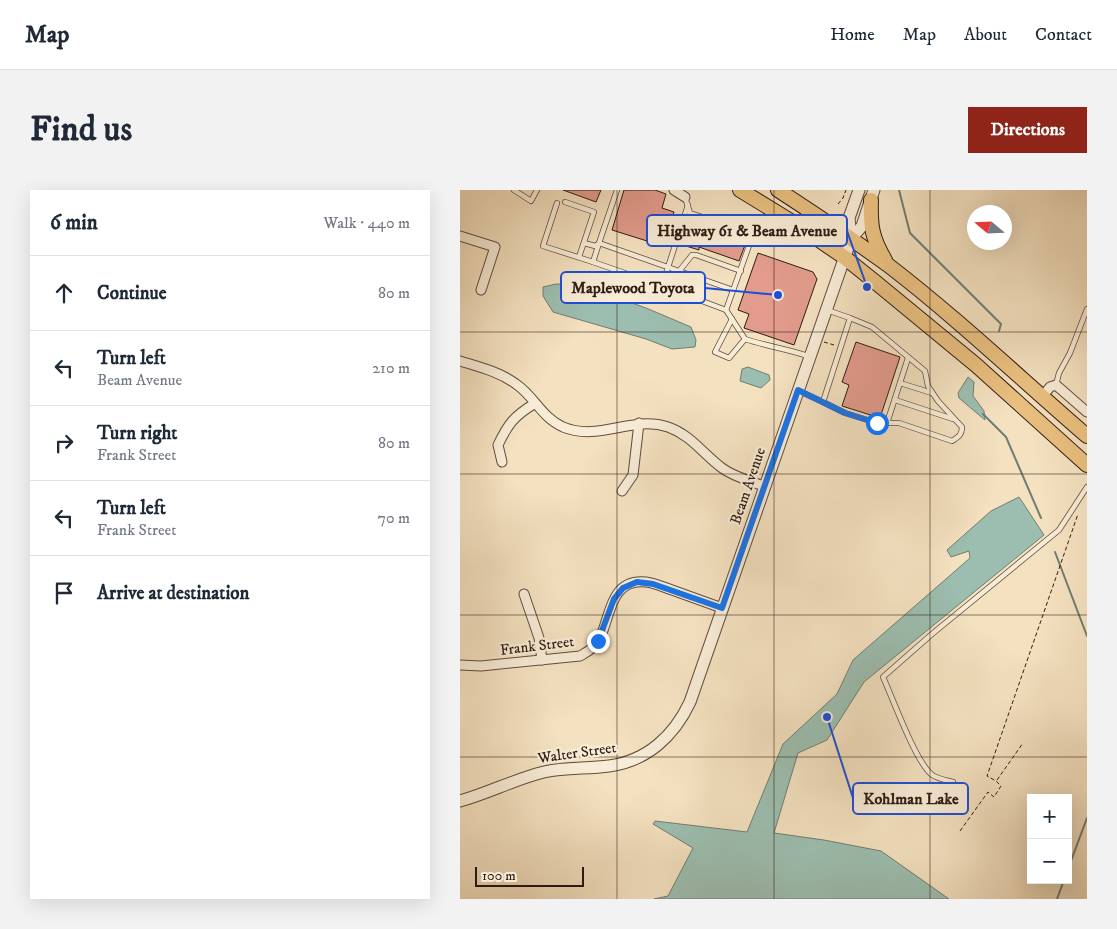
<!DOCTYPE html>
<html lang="en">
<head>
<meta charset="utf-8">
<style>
	body { margin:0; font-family:"IM FELL DW Pica",serif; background:#f2f2f3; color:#1f2937 }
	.controls { position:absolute; right:15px; bottom:15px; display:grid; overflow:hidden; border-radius:0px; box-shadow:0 5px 20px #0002 }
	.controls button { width:45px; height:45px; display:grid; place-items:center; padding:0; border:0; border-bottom:1px solid #e0e1e3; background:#fff; color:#1f2937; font:25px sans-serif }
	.compass { position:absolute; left:507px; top:15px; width:45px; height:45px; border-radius:50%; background:#fff; box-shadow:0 5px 20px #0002; rotate:289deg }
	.scale { position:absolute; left:15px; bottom:12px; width:109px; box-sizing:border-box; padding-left:5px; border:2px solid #2d1b14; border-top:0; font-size:14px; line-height:18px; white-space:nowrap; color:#2d1b14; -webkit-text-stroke:4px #f8ecd6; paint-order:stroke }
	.stop { position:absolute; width:15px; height:15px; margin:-11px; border:4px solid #1a73e8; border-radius:50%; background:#fff }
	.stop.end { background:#1a73e8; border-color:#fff; box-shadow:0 1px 5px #0008 }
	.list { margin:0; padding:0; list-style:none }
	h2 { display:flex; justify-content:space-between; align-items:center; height:65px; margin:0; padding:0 20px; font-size:21px }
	h2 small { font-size:16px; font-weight:400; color:#747a83 }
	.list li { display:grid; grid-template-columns:32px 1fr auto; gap:15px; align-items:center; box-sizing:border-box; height:75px; padding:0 20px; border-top:1px solid #e0e1e3 }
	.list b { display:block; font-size:19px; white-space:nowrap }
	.list p { margin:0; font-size:16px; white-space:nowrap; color:#747a83 }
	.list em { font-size:16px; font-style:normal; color:#747a83 }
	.icon { flex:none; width:28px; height:28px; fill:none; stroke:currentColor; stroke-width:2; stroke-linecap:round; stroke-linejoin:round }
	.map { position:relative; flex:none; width:627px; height:709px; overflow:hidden; border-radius:0px }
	header { display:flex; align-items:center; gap:30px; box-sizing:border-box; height:70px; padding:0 25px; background:#fff; border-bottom:1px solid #e0e1e3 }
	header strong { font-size:24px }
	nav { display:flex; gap:28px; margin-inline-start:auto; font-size:18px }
	.intro { display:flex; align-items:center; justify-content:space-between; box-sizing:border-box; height:120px; padding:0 30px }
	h1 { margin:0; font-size:35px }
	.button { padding:12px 22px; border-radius:0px; background:#8f2418; color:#fff; font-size:18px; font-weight:700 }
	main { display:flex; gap:30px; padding:0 30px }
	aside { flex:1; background:#fff; border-radius:0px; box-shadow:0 5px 20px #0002 }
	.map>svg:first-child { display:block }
	.water { fill:#9cbeb0; stroke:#707d72 }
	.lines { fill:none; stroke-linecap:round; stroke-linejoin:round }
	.stream { stroke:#707d72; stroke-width:2 }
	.building { fill:#e29b8c; stroke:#2d1b14 }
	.service-casing { stroke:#5f4c3f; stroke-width:6 }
	.minor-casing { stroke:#5f4c3f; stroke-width:11 }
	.tertiary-casing { stroke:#5f4c3f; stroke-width:13 }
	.primary-casing { stroke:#2d1b14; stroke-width:16 }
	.path { stroke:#2d1b14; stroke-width:1; stroke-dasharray:4 2.5; stroke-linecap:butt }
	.service { stroke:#f8ecd6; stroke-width:4.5 }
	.minor { stroke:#f8ecd6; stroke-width:9 }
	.tertiary { stroke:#f8ecd6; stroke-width:11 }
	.primary { stroke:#eac080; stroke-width:14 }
	.route { stroke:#1a73e8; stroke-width:6 }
	.grid { fill:none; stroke:#2d1b14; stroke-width:1; stroke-opacity:0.55 }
	.labels { text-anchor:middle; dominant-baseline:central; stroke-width:4.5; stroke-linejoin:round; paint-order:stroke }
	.street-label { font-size:15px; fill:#2d1b14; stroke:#f8ecd6 }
	.leader { fill:none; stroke:#1d4ed8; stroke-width:2 }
	.callout-dot { fill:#1d4ed8; stroke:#f8ecd6; stroke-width:2 }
	.callout { fill:#f8ecd6; stroke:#1d4ed8; stroke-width:2 }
	.callout-label { font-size:16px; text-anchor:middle; font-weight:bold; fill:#2d1b14 }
</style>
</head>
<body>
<header>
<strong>Map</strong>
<nav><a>Home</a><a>Map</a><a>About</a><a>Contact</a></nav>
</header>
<div class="intro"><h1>Find us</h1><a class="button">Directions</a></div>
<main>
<aside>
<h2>6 min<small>Walk · 440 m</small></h2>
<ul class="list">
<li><svg class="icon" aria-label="ahead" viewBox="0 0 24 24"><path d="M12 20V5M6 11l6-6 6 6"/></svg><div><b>Continue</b></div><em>80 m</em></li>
<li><svg class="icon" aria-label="left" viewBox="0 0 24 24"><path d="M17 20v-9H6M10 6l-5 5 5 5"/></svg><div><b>Turn left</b><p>Beam Avenue</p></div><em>210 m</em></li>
<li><svg class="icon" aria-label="right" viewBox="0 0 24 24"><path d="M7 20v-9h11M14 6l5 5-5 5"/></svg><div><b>Turn right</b><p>Frank Street</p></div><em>80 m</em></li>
<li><svg class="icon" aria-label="left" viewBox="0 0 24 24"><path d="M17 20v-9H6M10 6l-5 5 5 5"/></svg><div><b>Turn left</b><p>Frank Street</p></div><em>70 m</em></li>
<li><svg class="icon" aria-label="arrive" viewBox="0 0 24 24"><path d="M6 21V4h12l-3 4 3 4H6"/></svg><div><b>Arrive at destination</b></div></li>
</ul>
</aside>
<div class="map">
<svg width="627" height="709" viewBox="0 0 627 709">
	<rect width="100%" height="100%" fill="#f4e1c0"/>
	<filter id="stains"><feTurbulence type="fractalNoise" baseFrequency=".004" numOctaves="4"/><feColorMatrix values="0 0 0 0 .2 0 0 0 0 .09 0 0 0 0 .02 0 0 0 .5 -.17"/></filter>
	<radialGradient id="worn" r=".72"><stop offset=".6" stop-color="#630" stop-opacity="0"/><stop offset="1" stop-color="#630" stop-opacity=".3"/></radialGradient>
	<!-- water -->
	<g class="water">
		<polygon points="96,94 119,94 186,118 231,137 236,150 235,157 212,159 186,149 93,122 83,106 83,97"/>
		<polygon points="288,177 309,185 310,190 301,198 280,191 282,179"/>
		<polygon points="508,187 514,192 513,206 524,221 525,230 499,208 498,203"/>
		<polygon points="559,307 584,345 404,492 367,550 338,563 314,643 364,650 421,661 489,709 194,709 208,706 233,658 193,634 195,631 287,642 323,554 377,504 393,470 510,368 509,361 491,367 487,360 531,321"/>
	</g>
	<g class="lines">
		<!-- stream -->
		<g class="stream">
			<polyline points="439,0 450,43 541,134 539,141"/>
			<polyline points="523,224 546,247 581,328"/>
			<polyline points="595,362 627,446"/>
			<polyline points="608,679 627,628"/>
			<polyline points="597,709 604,690"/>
		</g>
	</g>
	<!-- building -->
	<g class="building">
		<polygon points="103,0 141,0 136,12"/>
		<polygon points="164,0 195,0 206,4 202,18 214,22 203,56 152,40"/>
		<polygon points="231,41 252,49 254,43 285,55 279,71 239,57 239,60 226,56"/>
		<polygon points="298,63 353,82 357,89 334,155 284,138 289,124 278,120"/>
		<polygon points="396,152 440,167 420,228 382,216 389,195 382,192"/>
	</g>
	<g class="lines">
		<defs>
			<g id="service">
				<polyline points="54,0 71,11 77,0"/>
				<polyline points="157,0 139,53 273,100"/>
				<path d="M225,7L230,23C247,29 281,39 290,53L266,120L285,149C306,156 327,159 348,166"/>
				<polyline points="105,12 134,22 119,67"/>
				<polyline points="97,13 83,56 133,72"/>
				<polyline points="228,15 202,96 266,120"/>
				<polyline points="124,53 135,56 138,54"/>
				<polyline points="139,53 133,72 202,96"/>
				<polyline points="220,80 232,65 236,65 281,81"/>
				<polyline points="272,129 255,162 269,168 285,149"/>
				<polyline points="440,193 472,203"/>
				<polyline points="596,195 599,183 610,163 627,119"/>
				<polyline points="339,201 363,212 390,128 367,120"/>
				<polyline points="435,210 493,229"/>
				<path d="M363,212L385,223L417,233H439L492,251C498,247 502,245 502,237L478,211L468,196L465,181L412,137L390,128"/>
				<polyline points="427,233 448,168"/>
				<path d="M493,592C486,590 477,589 471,584C455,570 433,509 423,487L472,444L599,340L627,297"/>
			</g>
			<g id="minor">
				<polyline points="214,0 225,7"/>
				<polyline points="0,46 35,57 21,100"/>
				<path d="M0,171C19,177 40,182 56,194C75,207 81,227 103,237C139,252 172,225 208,237C231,245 243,264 262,278C274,287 290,291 304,296"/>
				<polyline points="582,207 590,197 596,195 627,222"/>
				<path d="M42,272L38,255C48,234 54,226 74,214"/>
				<polyline points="162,301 173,285 179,233"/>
				<polyline points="64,404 79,448 82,470"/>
				<path d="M0,475L21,476L120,466C127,462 133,459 138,452C151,430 148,388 186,392C195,393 203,397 212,400C229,406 245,412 262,418"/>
			</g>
			<g id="tertiary">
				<polyline points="391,49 389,28 399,0"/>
				<path d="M0,611C29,603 55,589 84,582C105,577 127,579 149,576C187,571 214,546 230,512L391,49L402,36L414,0"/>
			</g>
			<g id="primary">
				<polyline points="280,0 337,35 384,67 414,91 516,175 627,275"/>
				<path d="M318,0C355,24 392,49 428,75C497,128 561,189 627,246"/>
				<path d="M411,10C410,36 412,48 425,70"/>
			</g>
		</defs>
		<!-- service casing -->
		<use href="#service" class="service-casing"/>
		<!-- minor casing -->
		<use href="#minor" class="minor-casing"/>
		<!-- tertiary casing -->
		<use href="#tertiary" class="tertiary-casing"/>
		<!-- primary casing -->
		<use href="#primary" class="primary-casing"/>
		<!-- path -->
		<g class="path">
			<polyline points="378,14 383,8 386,0"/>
			<polyline points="364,152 374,155"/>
			<polyline points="537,590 563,553"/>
			<polyline points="500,641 528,602 534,607 541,596 536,591 527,586 618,324"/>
		</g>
		<!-- service -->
		<use href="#service" class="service"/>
		<!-- minor -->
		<use href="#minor" class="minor"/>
		<!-- tertiary -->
		<use href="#tertiary" class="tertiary"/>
		<!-- primary -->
		<use href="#primary" class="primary"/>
	</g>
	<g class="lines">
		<!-- route -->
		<polyline class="route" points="138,451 154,409 163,398 177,392 193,394 262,418 338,200 385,223 417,233"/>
	</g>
	<!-- grid -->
	<path class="grid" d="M157,0V709M314,0V709M470,0V709M0,142H627M0,284H627M0,425H627M0,567H627"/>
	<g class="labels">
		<!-- street labels -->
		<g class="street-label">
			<text transform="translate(288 296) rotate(-71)">Beam Avenue</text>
			<text transform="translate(77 456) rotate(-7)">Frank Street</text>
			<text transform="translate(117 563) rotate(-8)">Walter Street</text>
		</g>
	</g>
	<!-- callouts -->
	<path class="leader" d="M407 97L387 41M318 105L245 98M367 527L393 608"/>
	<g class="callout-dot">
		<circle cx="407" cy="97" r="5"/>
		<circle cx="318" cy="105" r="5"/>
		<circle cx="367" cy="527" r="5"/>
	</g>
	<g class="callout">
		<rect x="187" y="25" width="200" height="31" rx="5"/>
		<rect x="101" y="82" width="144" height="31" rx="5"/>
		<rect x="393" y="593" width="115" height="31" rx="5"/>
	</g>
	<g class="callout-label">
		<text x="287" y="46">Highway 61 &amp; Beam Avenue</text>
		<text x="173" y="103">Maplewood Toyota</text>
		<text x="451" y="614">Kohlman Lake</text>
	</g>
	<rect width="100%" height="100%" filter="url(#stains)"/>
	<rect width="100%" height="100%" fill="url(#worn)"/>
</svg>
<div class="controls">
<button>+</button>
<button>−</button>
</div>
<svg class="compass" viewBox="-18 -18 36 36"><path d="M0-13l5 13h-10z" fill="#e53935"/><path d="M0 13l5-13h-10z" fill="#747a83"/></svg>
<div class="scale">100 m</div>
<div class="stop" style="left:417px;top:233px"></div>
<div class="stop end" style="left:138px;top:451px"></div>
</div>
</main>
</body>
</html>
